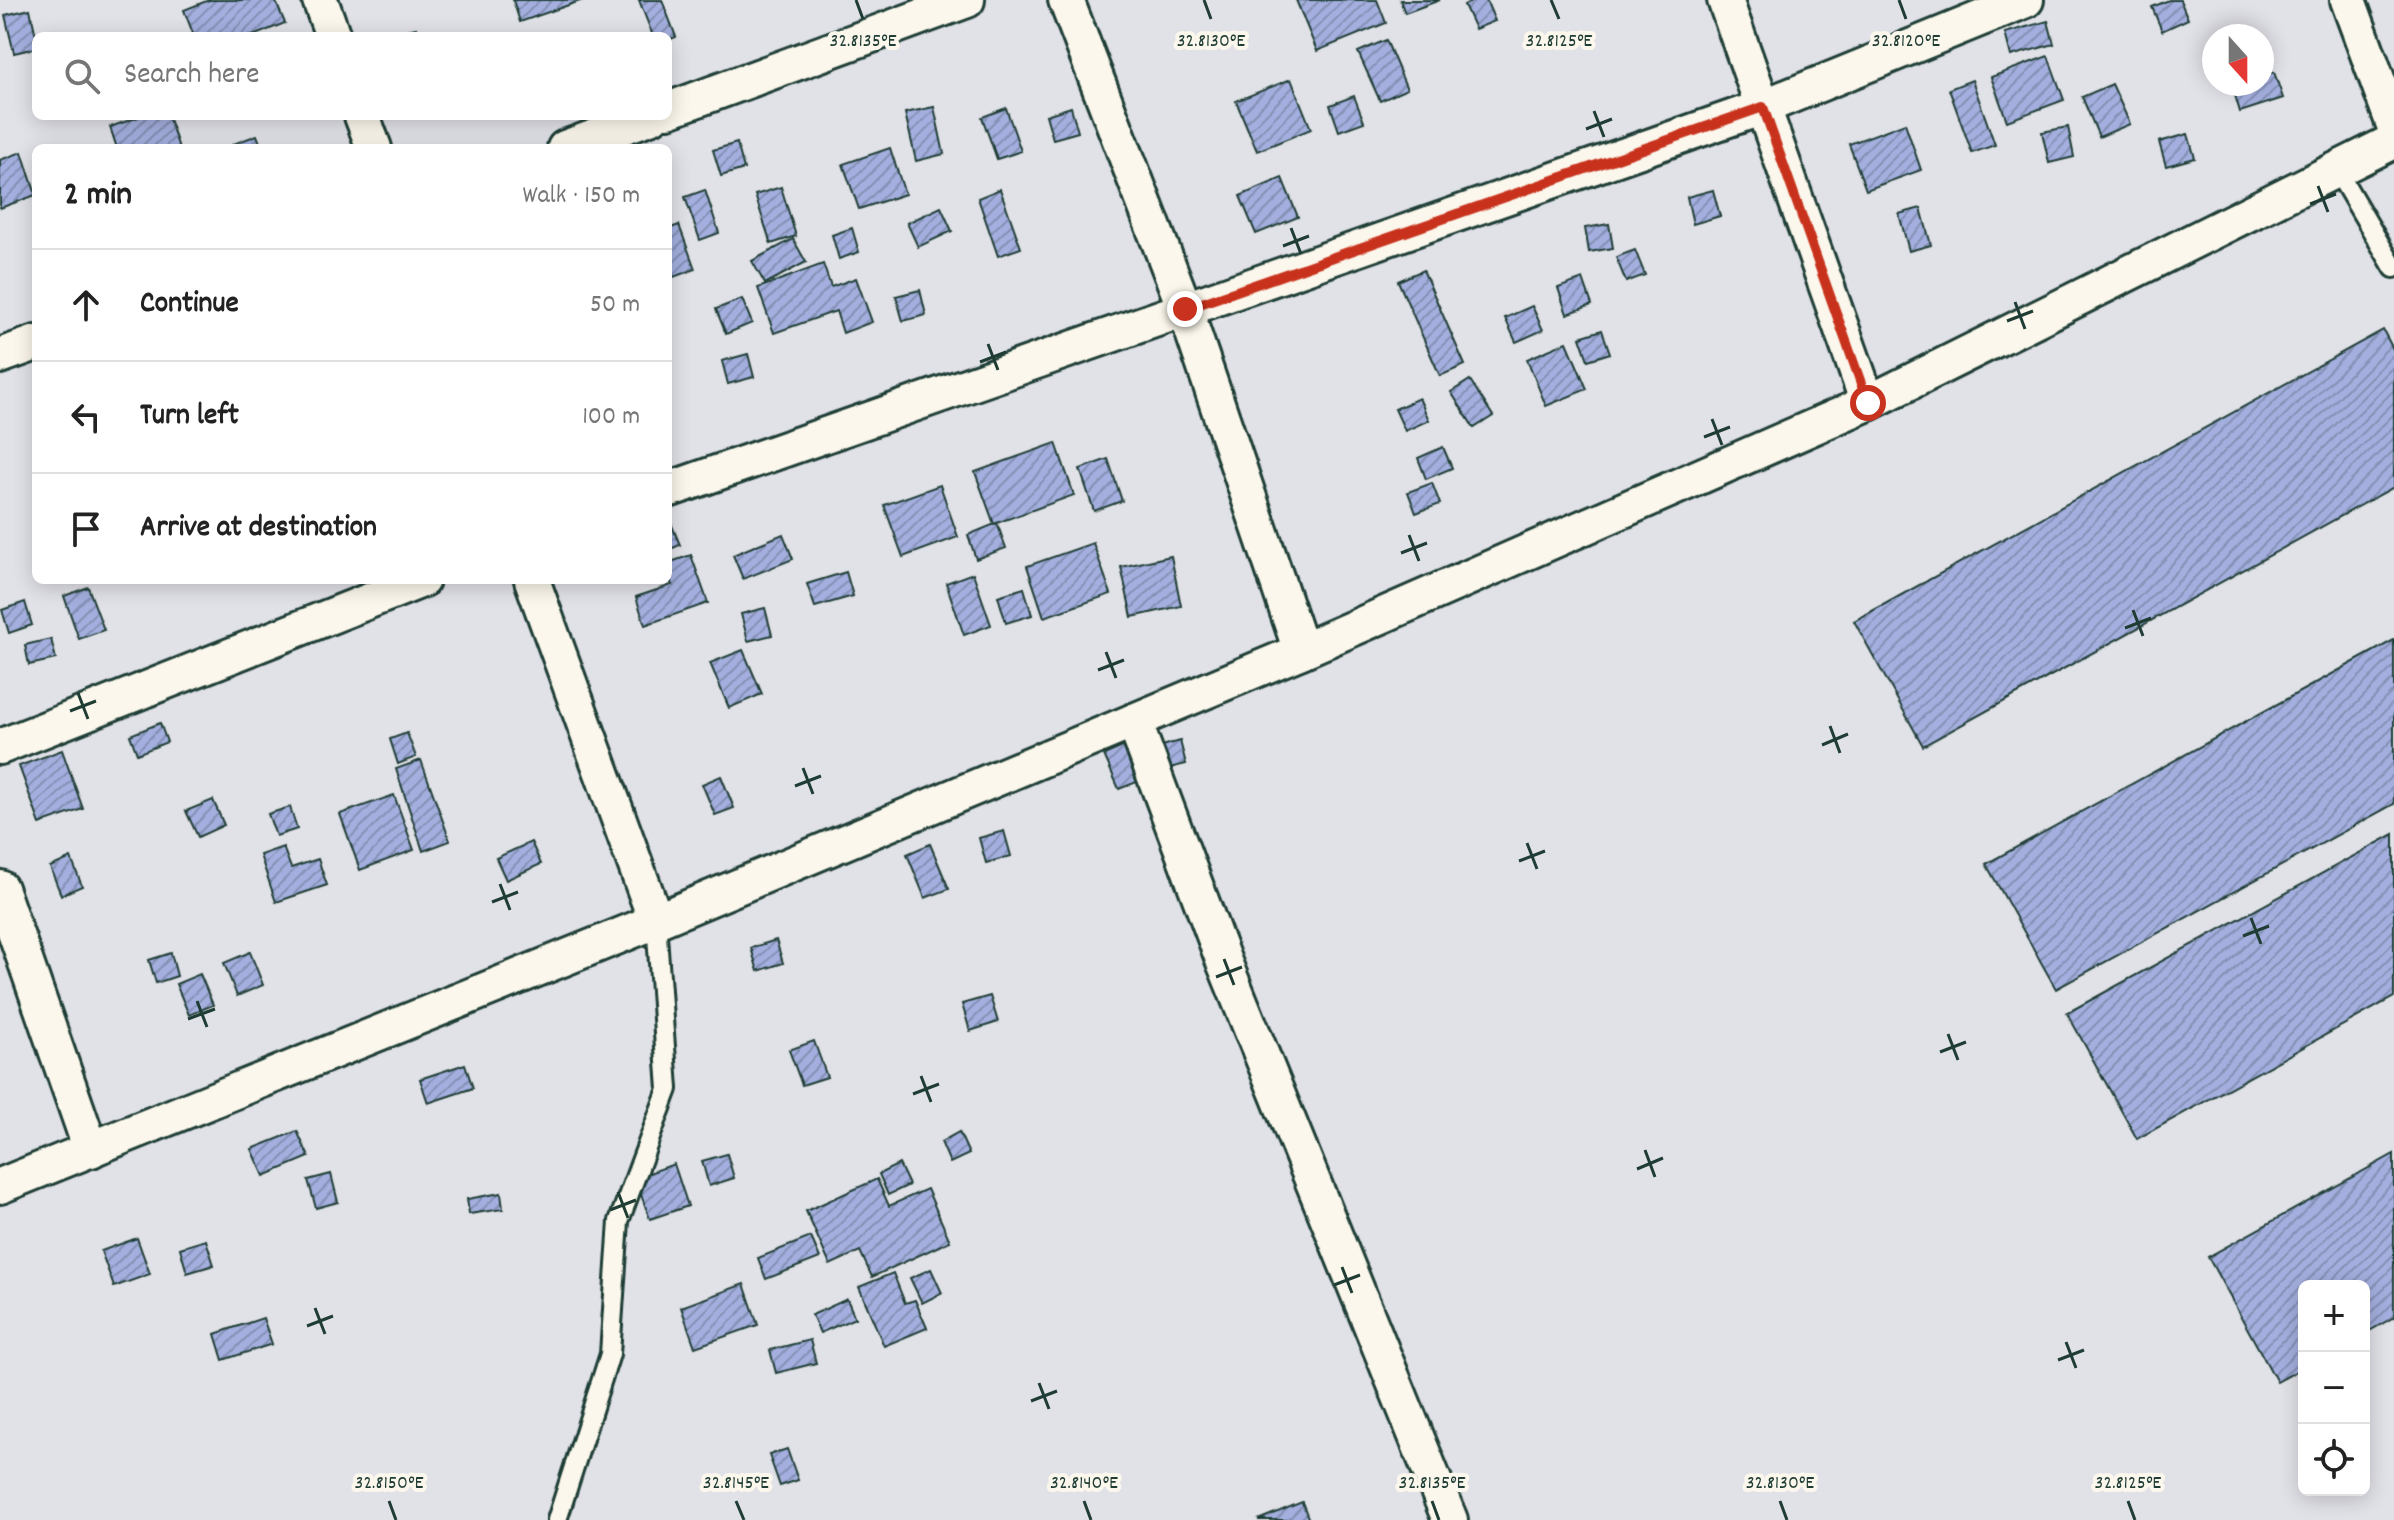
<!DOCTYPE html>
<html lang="en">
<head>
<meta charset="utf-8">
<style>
	body { margin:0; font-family:Dekko,sans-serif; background:#f2f2f2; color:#222 }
	.controls { position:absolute; right:24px; bottom:24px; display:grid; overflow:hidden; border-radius:12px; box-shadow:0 4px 20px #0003 }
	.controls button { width:72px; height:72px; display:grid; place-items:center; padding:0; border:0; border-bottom:2px solid #e0e0e0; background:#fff; color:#222; font:40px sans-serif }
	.compass { position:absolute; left:2202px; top:24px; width:72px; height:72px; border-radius:50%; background:#fff; box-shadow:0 4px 20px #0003; rotate:159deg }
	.stop { position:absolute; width:24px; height:24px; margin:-18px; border:6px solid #c8321e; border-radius:50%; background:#fff }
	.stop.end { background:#c8321e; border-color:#fff; box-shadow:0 2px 8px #0008 }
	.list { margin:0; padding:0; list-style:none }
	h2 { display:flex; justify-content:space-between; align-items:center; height:104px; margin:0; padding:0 32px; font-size:34px }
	h2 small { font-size:26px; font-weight:400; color:#767676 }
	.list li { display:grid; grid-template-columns:52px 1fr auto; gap:24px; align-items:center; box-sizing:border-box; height:112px; padding:0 32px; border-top:2px solid #e0e0e0 }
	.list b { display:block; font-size:30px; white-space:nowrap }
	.list em { font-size:26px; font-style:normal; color:#767676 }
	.icon { flex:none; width:44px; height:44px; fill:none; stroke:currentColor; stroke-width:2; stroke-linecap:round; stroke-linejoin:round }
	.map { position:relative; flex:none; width:2394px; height:1520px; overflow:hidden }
	.search { position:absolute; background:#fff; box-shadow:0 4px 20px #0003; left:32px; top:32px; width:640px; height:88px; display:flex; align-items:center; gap:20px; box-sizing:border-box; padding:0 28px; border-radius:12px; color:#767676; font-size:30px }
	.panel { position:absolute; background:#fff; box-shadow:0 4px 20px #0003; left:32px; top:144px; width:640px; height:440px; border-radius:12px }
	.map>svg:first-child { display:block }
	.building { fill:url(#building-hatch); stroke:#1f3d34; stroke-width:2 }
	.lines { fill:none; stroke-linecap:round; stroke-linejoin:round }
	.lane-casing { stroke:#1f3d34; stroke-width:24 }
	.street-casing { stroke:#1f3d34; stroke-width:40 }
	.lane { stroke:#fbf7ec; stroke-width:18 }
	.street { stroke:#fbf7ec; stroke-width:34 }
	.route { stroke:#c8321e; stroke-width:10 }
	.ticks { fill:none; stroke:#1f3d34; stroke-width:3 }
	.ticks-label { font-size:20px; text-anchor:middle; fill:#1f3d34; stroke:#fbf7ec; stroke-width:8; stroke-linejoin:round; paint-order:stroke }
</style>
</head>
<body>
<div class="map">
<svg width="2394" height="1520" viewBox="0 0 2394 1520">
	<defs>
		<pattern id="building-hatch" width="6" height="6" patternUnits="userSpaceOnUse" patternTransform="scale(2)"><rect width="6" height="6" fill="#a4afdf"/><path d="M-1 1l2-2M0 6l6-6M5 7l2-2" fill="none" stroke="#8590b6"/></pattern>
	</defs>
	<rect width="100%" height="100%" fill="#e1e1e8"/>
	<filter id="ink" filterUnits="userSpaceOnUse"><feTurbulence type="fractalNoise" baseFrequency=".0125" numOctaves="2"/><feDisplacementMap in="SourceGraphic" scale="16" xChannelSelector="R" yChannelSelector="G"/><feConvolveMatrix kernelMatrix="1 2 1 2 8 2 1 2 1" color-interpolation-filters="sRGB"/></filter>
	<g filter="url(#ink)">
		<!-- building -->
		<g class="building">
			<polygon points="209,0 275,0 285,23 253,36 194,36 184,10"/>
			<polygon points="513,0 583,0 520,22"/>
			<polygon points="639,0 662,0 676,37 668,40 668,36 653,36"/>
			<polygon points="1296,0 1377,0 1386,23 1317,51"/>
			<polygon points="1400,0 1440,0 1405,13"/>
			<polygon points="1474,0 1486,0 1495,21 1475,29 1464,5"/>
			<polygon points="2169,0 2180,0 2188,19 2162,31 2152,7"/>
			<polygon points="30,9 36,36 36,48 14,53 5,15"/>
			<polygon points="2048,21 2054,44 2011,56 2005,33"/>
			<polygon points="416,28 417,36 385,36 384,35"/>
			<polygon points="1386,40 1407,89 1380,101 1358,52"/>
			<polygon points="2048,56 2064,100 2007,121 1991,77"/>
			<polygon points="2274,72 2283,98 2240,112 2232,85 2262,84 2262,76"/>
			<polygon points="1291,79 1311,129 1257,151 1236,101"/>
			<polygon points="1972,80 1995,145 1972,153 1949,89"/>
			<polygon points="2112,84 2130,124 2099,137 2082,97"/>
			<polygon points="1354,96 1364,122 1339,131 1330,105"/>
			<polygon points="934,107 944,154 916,161 905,113"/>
			<polygon points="1071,107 1078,132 1053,139 1046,115"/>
			<polygon points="1006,108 1021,151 997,159 982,117"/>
			<polygon points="141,116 168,116 179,148 117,148 110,127"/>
			<polygon points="1905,123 1921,170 1866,190 1849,144"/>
			<polygon points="2068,127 2074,157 2049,163 2042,132"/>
			<polygon points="2188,134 2195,158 2166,166 2159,142"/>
			<polygon points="257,135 262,148 234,148 233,144"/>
			<polygon points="737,143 744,169 721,176 713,150"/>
			<polygon points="890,148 905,194 859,209 843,164"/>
			<polygon points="22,152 36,195 0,208 0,160"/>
			<polygon points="1282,178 1298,217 1256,234 1240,196"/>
			<polygon points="781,187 796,236 771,244 755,195"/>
			<polygon points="1000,189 1021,248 998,256 978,198"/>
			<polygon points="705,190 719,233 700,240 685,197"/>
			<polygon points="1713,190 1720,216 1693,224 1687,197"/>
			<polygon points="941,207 952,231 918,247 907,223"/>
			<polygon points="1921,208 1931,245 1909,251 1899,214"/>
			<polygon points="1609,224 1613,248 1589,252 1585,228"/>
			<polygon points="679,225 695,269 668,279 668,229"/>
			<polygon points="852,228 859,252 839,259 832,235"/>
			<polygon points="793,239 806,262 765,284 752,261"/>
			<polygon points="1635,250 1645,275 1626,282 1616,257"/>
			<polygon points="823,264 831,287 856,278 872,322 843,333 836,311 774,333 758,288"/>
			<polygon points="1423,270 1465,365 1440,376 1398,281"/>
			<polygon points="1583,279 1592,305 1567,314 1558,288"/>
			<polygon points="920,290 926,315 903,321 896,296"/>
			<polygon points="742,299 752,323 726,334 716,309"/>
			<polygon points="1532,306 1543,330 1516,342 1505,318"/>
			<polygon points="1602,330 1610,353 1588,360 1580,337"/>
			<polygon points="2383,330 2394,351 2394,487 1923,746 1854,621"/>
			<polygon points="1567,342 1587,389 1546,406 1527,359"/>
			<polygon points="748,354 754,377 728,384 722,361"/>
			<polygon points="1470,380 1493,416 1474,428 1451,392"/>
			<polygon points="1419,398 1429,420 1405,431 1395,409"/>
			<polygon points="1056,443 1074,495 994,524 975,472"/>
			<polygon points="1443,447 1452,468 1426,479 1418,458"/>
			<polygon points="1108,459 1122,501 1094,511 1080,469"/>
			<polygon points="1432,483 1440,504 1416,513 1408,492"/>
			<polygon points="940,485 958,537 903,557 884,505"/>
			<polygon points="668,516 680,545 668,550"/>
			<polygon points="997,523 1006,548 976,559 968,535"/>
			<polygon points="783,534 793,559 743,579 733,555"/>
			<polygon points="1093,543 1111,594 1044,617 1027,566"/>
			<polygon points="691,555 708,603 645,625 636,597 672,585 668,574 668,563"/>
			<polygon points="1171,556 1181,606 1132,617 1121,567"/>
			<polygon points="846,572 853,596 815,607 807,584"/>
			<polygon points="973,573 991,625 964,635 946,583"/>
			<polygon points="88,587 104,630 79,639 64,596"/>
			<polygon points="1024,588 1032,615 1006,623 998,596"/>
			<polygon points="25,602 32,625 9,633 2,610"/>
			<polygon points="765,608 772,635 748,641 741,614"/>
			<polygon points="51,639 56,659 29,665 25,645"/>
			<polygon points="2394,640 2394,804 2056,989 1986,864"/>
			<polygon points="743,650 762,694 729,708 710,663"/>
			<polygon points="160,723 167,742 137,754 130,735"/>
			<polygon points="407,733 416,757 398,764 390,739"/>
			<polygon points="1180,741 1186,764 1161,770 1155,748"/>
			<polygon points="1127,745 1142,780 1119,789 1104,755"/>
			<polygon points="62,750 83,809 40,824 19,766"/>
			<polygon points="421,760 450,841 423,851 396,769"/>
			<polygon points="721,776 734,808 715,815 702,784"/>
			<polygon points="394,795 414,850 360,870 340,814"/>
			<polygon points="213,800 224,825 198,837 186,811"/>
			<polygon points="290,807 297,829 276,836 268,814"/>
			<polygon points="1004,831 1011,856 986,863 979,838"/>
			<polygon points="2394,834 2394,997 2137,1139 2067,1013"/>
			<polygon points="531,842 541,864 506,880 496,858"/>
			<polygon points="930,844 949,889 925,898 907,854"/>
			<polygon points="283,847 291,868 318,859 327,885 276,902 260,855"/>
			<polygon points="71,858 82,886 61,895 50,867"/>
			<polygon points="776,940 783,963 758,971 751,948"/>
			<polygon points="250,952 263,985 237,996 224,963"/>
			<polygon points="171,953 177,976 156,983 149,960"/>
			<polygon points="200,974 213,1005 189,1015 176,984"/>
			<polygon points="990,996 998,1022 970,1031 962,1004"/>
			<polygon points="814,1041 827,1077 802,1085 789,1050"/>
			<polygon points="465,1064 473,1088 428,1103 420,1079"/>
			<polygon points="297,1131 309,1157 264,1176 252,1149"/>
			<polygon points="959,1132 969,1154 950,1163 941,1142"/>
			<polygon points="727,1154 734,1178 709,1186 702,1161"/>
			<polygon points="2394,1154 2394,1317 2364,1334 2364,1286 2304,1286 2304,1367 2277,1382 2208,1257"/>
			<polygon points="674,1164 688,1206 650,1219 635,1178"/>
			<polygon points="899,1164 909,1185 888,1195 879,1174"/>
			<polygon points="331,1174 338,1202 316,1208 308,1180"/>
			<polygon points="877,1179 889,1206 927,1189 950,1241 872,1277 860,1251 830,1265 806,1211"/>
			<polygon points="501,1193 503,1209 469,1214 467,1199"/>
			<polygon points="811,1237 820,1258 766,1279 758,1258"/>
			<polygon points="137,1238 150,1274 114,1287 101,1251"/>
			<polygon points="206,1240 214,1265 187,1273 180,1248"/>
			<polygon points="931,1269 942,1293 922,1303 910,1278"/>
			<polygon points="893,1273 905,1303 915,1300 927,1328 884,1346 859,1287"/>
			<polygon points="744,1284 758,1325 695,1347 681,1307"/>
			<polygon points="847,1299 855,1318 820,1333 812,1315"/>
			<polygon points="263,1318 272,1344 223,1360 215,1334"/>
			<polygon points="810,1340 816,1363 776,1373 770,1350"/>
			<polygon points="787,1449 798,1480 780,1486 769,1455"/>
			<polygon points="1302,1502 1309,1520 1258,1520"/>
		</g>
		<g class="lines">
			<defs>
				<g id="lane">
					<polyline points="2336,169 2394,268"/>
					<polyline points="557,1520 610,1354 619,1221 668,1089 656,921"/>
				</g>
				<g id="street">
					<polyline points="320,0 333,36"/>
					<polyline points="1066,0 1185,309 1301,651"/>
					<polyline points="1725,0 1868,403"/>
					<polyline points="2348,0 2394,125"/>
					<polyline points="668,110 967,0"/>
					<polyline points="362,116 374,148"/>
					<polyline points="565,148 652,116"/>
					<polyline points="0,356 36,343"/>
					<polyline points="668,490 1763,107 2026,0"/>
					<polyline points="532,580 656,921"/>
					<polyline points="1134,721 1224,962 1450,1520"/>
					<polyline points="0,747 422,580"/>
					<polyline points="0,888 91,1150"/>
					<polyline points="0,1186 656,921 1301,651 1868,403 2394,141"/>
				</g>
			</defs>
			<!-- lane casing -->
			<use href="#lane" class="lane-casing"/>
			<!-- street casing -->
			<use href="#street" class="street-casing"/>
			<!-- lane -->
			<use href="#lane" class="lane"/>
			<!-- street -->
			<use href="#street" class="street"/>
		</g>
	</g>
	<g class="lines" filter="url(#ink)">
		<!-- route -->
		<polyline class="route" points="1185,309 1763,107 1868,403"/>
	</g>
	<!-- ticks -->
	<path class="ticks" d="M856,0L863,19M1204,0L1211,19M1551,0L1559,19M1899,0L1906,19M1594,111L1604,137M1586,129L1612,119M2318,186L2328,212M2310,204L2336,194M1291,228L1301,254M1283,246L1309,236M2015,302L2025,329M2007,321L2033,311M988,344L998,370M980,362L1006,352M1712,419L1722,445M1704,437L1730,427M1409,535L1419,561M1401,553L1427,543M2133,610L2143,636M2125,628L2151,618M1106,652L1116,678M1098,670L1124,660M78,693L88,719M70,711L96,701M1830,726L1840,753M1822,745L1848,734M803,768L813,794M795,786L821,776M1527,843L1537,869M1519,861L1545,851M500,884L510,910M492,902L518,892M2251,918L2261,944M2243,936L2269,926M1224,959L1234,985M1216,977L1242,967M197,1001L207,1027M188,1019L215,1009M1948,1034L1958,1060M1940,1052L1966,1042M921,1076L931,1102M913,1094L939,1084M1645,1150L1655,1177M1637,1169L1663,1158M618,1192L628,1218M610,1210L636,1200M1342,1267L1352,1293M1334,1285L1360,1275M315,1308L325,1334M307,1326L333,1316M2066,1342L2076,1368M2058,1360L2084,1350M1039,1383L1049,1409M1031,1401L1057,1391M389,1501L396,1520M736,1501L744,1520M1084,1501L1091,1520M1432,1501L1439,1520M1780,1501L1787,1520M2128,1501L2135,1520"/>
	<g class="ticks-label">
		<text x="863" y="46">32.8135°E</text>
		<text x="1211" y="46">32.8130°E</text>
		<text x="1559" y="46">32.8125°E</text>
		<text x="1906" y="46">32.8120°E</text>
		<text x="389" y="1488">32.8150°E</text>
		<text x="736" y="1488">32.8145°E</text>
		<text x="1084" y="1488">32.8140°E</text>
		<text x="1432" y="1488">32.8135°E</text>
		<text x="1780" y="1488">32.8130°E</text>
		<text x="2128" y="1488">32.8125°E</text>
	</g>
</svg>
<div class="controls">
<button>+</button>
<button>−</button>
<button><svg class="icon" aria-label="locate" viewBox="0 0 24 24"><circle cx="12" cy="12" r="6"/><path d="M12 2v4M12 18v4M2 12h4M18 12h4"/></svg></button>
</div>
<svg class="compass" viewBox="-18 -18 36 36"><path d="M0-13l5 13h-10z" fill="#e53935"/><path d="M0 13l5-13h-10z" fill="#767676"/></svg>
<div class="stop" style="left:1868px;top:403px"></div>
<div class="stop end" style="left:1185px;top:309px"></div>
<div class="search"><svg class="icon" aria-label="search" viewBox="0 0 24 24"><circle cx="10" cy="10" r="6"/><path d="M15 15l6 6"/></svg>Search here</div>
<section class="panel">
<h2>2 min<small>Walk · 150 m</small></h2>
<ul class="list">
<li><svg class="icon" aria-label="ahead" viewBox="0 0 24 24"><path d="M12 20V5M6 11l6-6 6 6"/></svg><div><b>Continue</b></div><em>50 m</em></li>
<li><svg class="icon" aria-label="left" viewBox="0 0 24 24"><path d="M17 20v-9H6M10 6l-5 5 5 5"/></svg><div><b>Turn left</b></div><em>100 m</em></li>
<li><svg class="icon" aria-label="arrive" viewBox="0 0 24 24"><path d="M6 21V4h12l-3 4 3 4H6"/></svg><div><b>Arrive at destination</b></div></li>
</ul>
</section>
</div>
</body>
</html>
